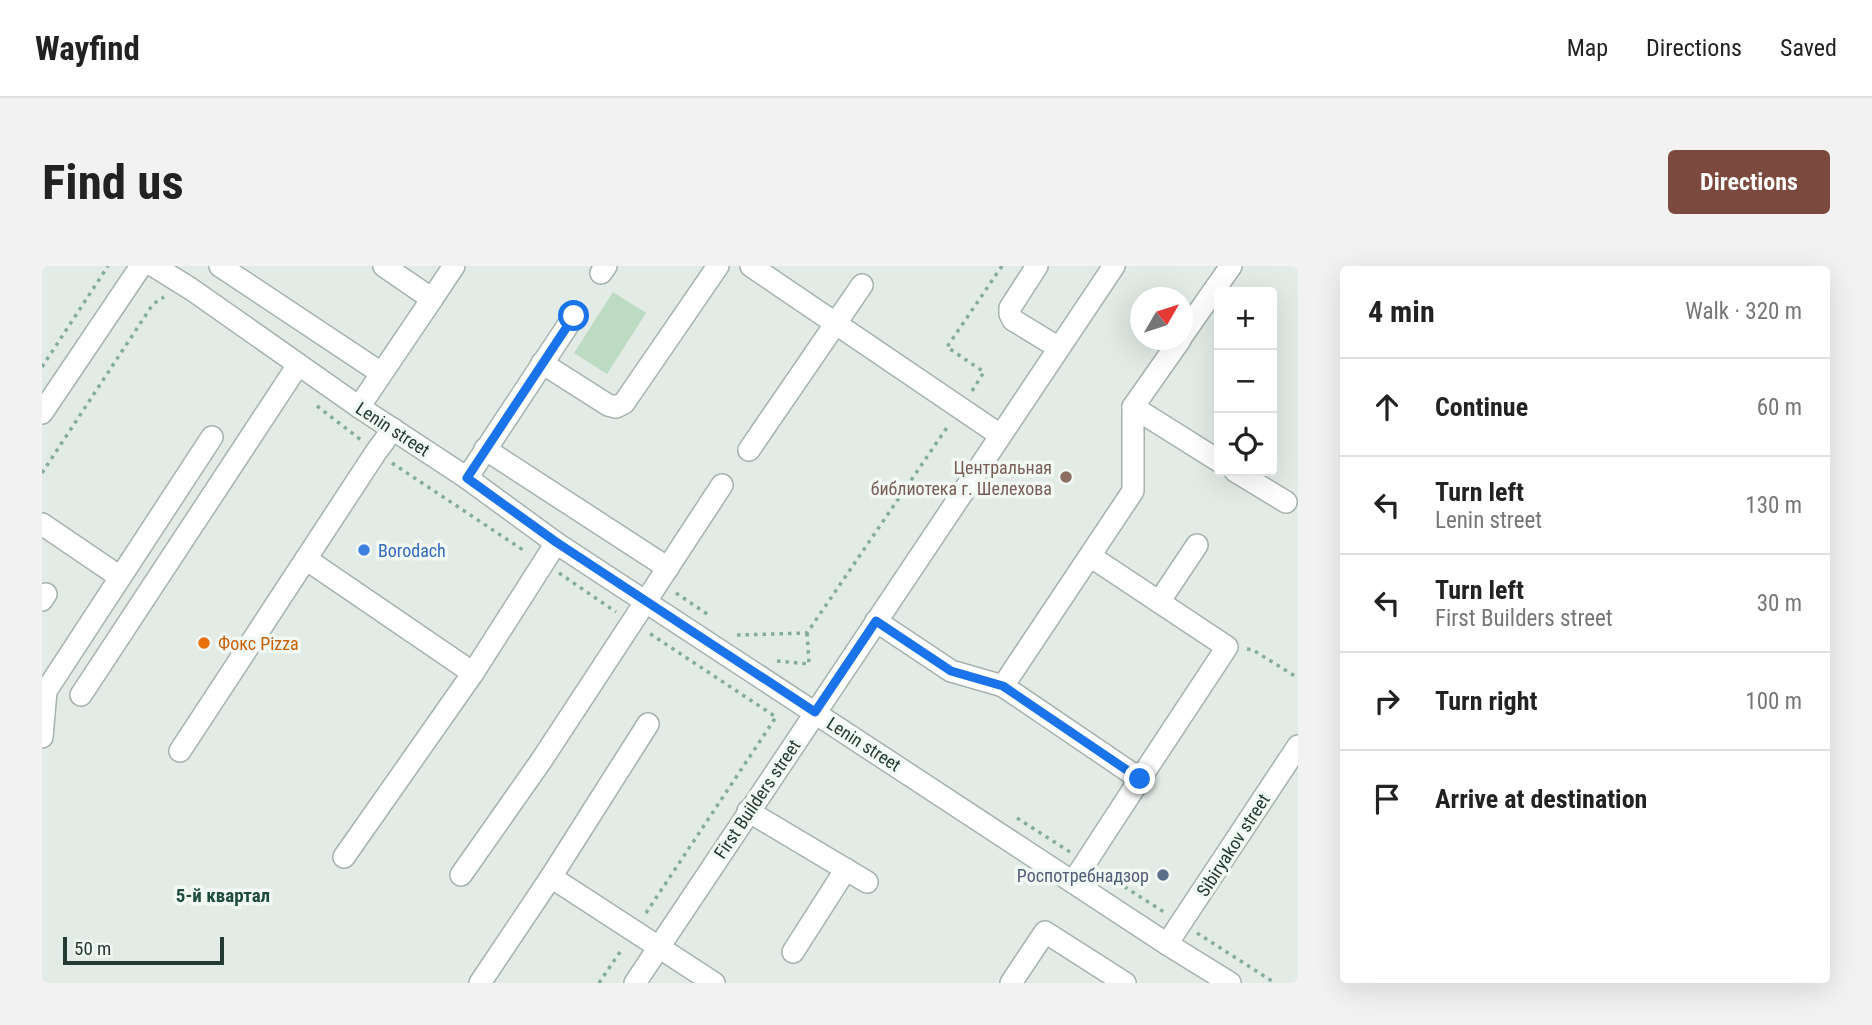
<!DOCTYPE html>
<html lang="en">
<head>
<meta charset="utf-8">
<style>
	body { margin:0; font-family:"Roboto Condensed",sans-serif; background:#f2f2f2; color:#222 }
	.controls { position:absolute; right:21px; top:21px; display:grid; overflow:hidden; border-radius:7px; box-shadow:0 7px 28px #0002 }
	.controls button { width:63px; height:63px; display:grid; place-items:center; padding:0; border:0; border-bottom:2px solid #e0e0e0; background:#fff; color:#222; font:35px sans-serif }
	.compass { position:absolute; left:1088px; top:21px; width:63px; height:63px; border-radius:50%; background:#fff; box-shadow:0 7px 28px #0002; rotate:51deg }
	.scale { position:absolute; left:21px; bottom:18px; width:161px; box-sizing:border-box; padding-left:7px; border:4px solid #233b33; border-top:0; font-size:19px; line-height:24px; white-space:nowrap; color:#233b33; -webkit-text-stroke:5px #f2f8f4; paint-order:stroke }
	.stop { position:absolute; width:21px; height:21px; margin:-16px; border:5px solid #1a73e8; border-radius:50%; background:#fff }
	.stop.end { background:#1a73e8; border-color:#fff; box-shadow:0 2px 7px #0008 }
	.list { margin:0; padding:0; list-style:none }
	h2 { display:flex; justify-content:space-between; align-items:center; height:91px; margin:0; padding:0 28px; font-size:30px }
	h2 small { font-size:23px; font-weight:400; color:#767676 }
	.list li { display:grid; grid-template-columns:46px 1fr auto; gap:21px; align-items:center; box-sizing:border-box; height:98px; padding:0 28px; border-top:2px solid #e0e0e0 }
	.list b { display:block; font-size:26px; white-space:nowrap }
	.list p { margin:0; font-size:23px; white-space:nowrap; color:#767676 }
	.list em { font-size:23px; font-style:normal; color:#767676 }
	.icon { flex:none; width:38px; height:38px; fill:none; stroke:currentColor; stroke-width:2; stroke-linecap:round; stroke-linejoin:round }
	.map { position:relative; flex:none; width:1256px; height:717px; overflow:hidden; border-radius:7px }
	header { display:flex; align-items:center; gap:42px; box-sizing:border-box; height:98px; padding:0 35px; background:#fff; border-bottom:2px solid #e0e0e0 }
	header strong { font-size:33px }
	nav { display:flex; gap:38px; margin-inline-start:auto; font-size:24px }
	.intro { display:flex; align-items:center; justify-content:space-between; box-sizing:border-box; height:168px; padding:0 42px }
	h1 { margin:0; font-size:49px }
	.button { padding:18px 32px; border-radius:7px; background:#7c493e; color:#fff; font-size:24px; font-weight:700 }
	main { display:flex; gap:42px; padding:0 42px }
	aside { flex:1; background:#fff; border-radius:7px; box-shadow:0 7px 28px #0002 }
	.map>svg:first-child { display:block }
	.green { fill:#bcdbc2 }
	.lines { fill:none; stroke-linecap:round; stroke-linejoin:round }
	.minor-casing { stroke:#a5b3ad; stroke-width:24 }
	.path { stroke:#84ad9d; stroke-width:3.5; stroke-dasharray:3.5 5; stroke-linecap:butt }
	.minor { stroke:#fff; stroke-width:21 }
	.route { stroke:#1a73e8; stroke-width:9 }
	.education-dot { fill:#8d6e63; stroke:#f2f8f4; stroke-width:2.5 }
	.shop-dot { fill:#3f7fe0; stroke:#f2f8f4; stroke-width:2.5 }
	.food-dot { fill:#e8710a; stroke:#f2f8f4; stroke-width:2.5 }
	.service-dot { fill:#5c6f8a; stroke:#f2f8f4; stroke-width:2.5 }
	.labels { text-anchor:middle; dominant-baseline:central; stroke-width:7; stroke-linejoin:round; paint-order:stroke }
	.street-label { font-size:18px; fill:#233b33; stroke:#f2f8f4 }
	.education-label { font-size:18px; fill:#785e54; stroke:#f2f8f4; text-anchor:end }
	.shop-label { font-size:18px; fill:#366cbe; stroke:#f2f8f4; text-anchor:start }
	.food-label { font-size:18px; fill:#c56008; stroke:#f2f8f4; text-anchor:start }
	.service-label { font-size:18px; fill:#4e5e75; stroke:#f2f8f4; text-anchor:end }
	.neighbourhood-label { font-size:19px; font-weight:bold; fill:#204c3e; stroke:#f2f8f4 }
</style>
</head>
<body>
<header>
<strong>Wayfind</strong>
<nav><a>Map</a><a>Directions</a><a>Saved</a></nav>
</header>
<div class="intro"><h1>Find us</h1><a class="button">Directions</a></div>
<main>
<div class="map">
<svg width="1256" height="717" viewBox="0 0 1256 717">
	<rect width="100%" height="100%" fill="#e2ebe6"/>
	<!-- green -->
	<polygon class="green" points="571,26 604,47 565,108 532,87"/>
	<g class="lines">
		<defs>
			<g id="minor">
				<polyline points="112,0 149,23 317,141 425,212 514,277 1125,678 1188,717"/>
				<polyline points="178,0 339,107"/>
				<polyline points="342,0 390,33 412,0"/>
				<polyline points="709,0 958,169"/>
				<polyline points="995,0 968,42 968,48 971,54 1017,82"/>
				<polyline points="559,7 564,0"/>
				<polyline points="1140,70 1189,0"/>
				<polyline points="500,97 566,139 574,141 582,137 676,0"/>
				<polyline points="317,141 390,33"/>
				<polyline points="1091,141 1177,195"/>
				<polyline points="0,147 99,0"/>
				<polyline points="443,183 626,302"/>
				<polyline points="707,184 820,19"/>
				<polyline points="1193,205 1244,236"/>
				<polyline points="425,212 532,50"/>
				<polyline points="0,258 78,311"/>
				<polyline points="1048,290 1185,381 1098,513"/>
				<polyline points="264,293 431,407 514,277"/>
				<polyline points="0,334 4,328"/>
				<polyline points="1117,336 1155,279"/>
				<polyline points="834,355 909,405 961,420"/>
				<polyline points="39,429 256,99"/>
				<polyline points="0,471 4,425 170,171"/>
				<polyline points="138,485 334,186 351,163"/>
				<polyline points="706,545 825,616"/>
				<polyline points="302,591 431,407"/>
				<polyline points="419,609 499,495 680,219"/>
				<polyline points="509,611 672,717"/>
				<polyline points="1031,616 1098,513 961,420 1091,225 1091,141 1138,74"/>
				<polyline points="1125,678 1256,480"/>
				<polyline points="751,686 804,603"/>
				<polyline points="438,717 509,611 606,458"/>
				<polyline points="593,717 1072,0"/>
				<polyline points="969,717 1003,666 1083,717"/>
			</g>
		</defs>
		<!-- minor casing -->
		<use href="#minor" class="minor-casing"/>
		<!-- path -->
		<g class="path">
			<polyline points="0,101 66,0"/>
			<polyline points="930,125 942,106 905,81 960,0"/>
			<polyline points="275,140 319,174"/>
			<polyline points="350,197 484,286"/>
			<polyline points="0,207 111,38 122,31"/>
			<polyline points="517,307 574,346"/>
			<polyline points="634,327 668,350"/>
			<polyline points="695,369 765,367 906,160"/>
			<polyline points="1205,383 1211,384 1256,412"/>
			<polyline points="735,395 767,398 765,367"/>
			<polyline points="975,552 1028,586"/>
			<polyline points="1061,607 1122,646"/>
			<polyline points="604,647 734,451 607,367"/>
			<polyline points="1155,667 1233,717"/>
			<polyline points="557,717 580,683"/>
		</g>
		<!-- minor -->
		<use href="#minor" class="minor"/>
	</g>
	<g class="lines">
		<!-- route -->
		<polyline class="route" points="532,50 425,212 514,276 773,446 834,355 909,405 961,420 1098,513"/>
	</g>
	<!-- markers -->
	<circle class="education-dot" cx="1024" cy="211" r="7"/>
	<circle class="shop-dot" cx="322" cy="284" r="7"/>
	<circle class="food-dot" cx="162" cy="377" r="7"/>
	<circle class="service-dot" cx="1121" cy="609" r="7"/>
	<g class="labels">
		<!-- street labels -->
		<g class="street-label">
			<text transform="translate(351 163) rotate(33)">Lenin street</text>
			<text transform="translate(822 478) rotate(33)">Lenin street</text>
			<text transform="translate(715 533) rotate(-56)">First Builders street</text>
			<text transform="translate(1191 579) rotate(-57)">Sibiryakov street</text>
		</g>
		<!-- education labels -->
		<g class="education-label">
			<text x="1010" y="201">Центральная<tspan x="1010" dy="21">библиотека г. Шелехова</tspan></text>
		</g>
		<!-- shop labels -->
		<g class="shop-label">
			<text x="336" y="284">Borodach</text>
		</g>
		<!-- food labels -->
		<g class="food-label">
			<text x="176" y="377">Фокс Pizza</text>
		</g>
		<!-- service labels -->
		<g class="service-label">
			<text x="1107" y="609">Роспотребнадзор</text>
		</g>
		<!-- neighbourhood labels -->
		<g class="neighbourhood-label">
			<text x="181" y="629">5-й квартал</text>
		</g>
	</g>
</svg>
<div class="controls">
<button>+</button>
<button>−</button>
<button><svg class="icon" aria-label="locate" viewBox="0 0 24 24"><circle cx="12" cy="12" r="6"/><path d="M12 2v4M12 18v4M2 12h4M18 12h4"/></svg></button>
</div>
<svg class="compass" viewBox="-18 -18 36 36"><path d="M0-13l5 13h-10z" fill="#e53935"/><path d="M0 13l5-13h-10z" fill="#767676"/></svg>
<div class="scale">50 m</div>
<div class="stop" style="left:532px;top:50px"></div>
<div class="stop end" style="left:1098px;top:513px"></div>
</div>
<aside>
<h2>4 min<small>Walk · 320 m</small></h2>
<ul class="list">
<li><svg class="icon" aria-label="ahead" viewBox="0 0 24 24"><path d="M12 20V5M6 11l6-6 6 6"/></svg><div><b>Continue</b></div><em>60 m</em></li>
<li><svg class="icon" aria-label="left" viewBox="0 0 24 24"><path d="M17 20v-9H6M10 6l-5 5 5 5"/></svg><div><b>Turn left</b><p>Lenin street</p></div><em>130 m</em></li>
<li><svg class="icon" aria-label="left" viewBox="0 0 24 24"><path d="M17 20v-9H6M10 6l-5 5 5 5"/></svg><div><b>Turn left</b><p>First Builders street</p></div><em>30 m</em></li>
<li><svg class="icon" aria-label="right" viewBox="0 0 24 24"><path d="M7 20v-9h11M14 6l5 5-5 5"/></svg><div><b>Turn right</b></div><em>100 m</em></li>
<li><svg class="icon" aria-label="arrive" viewBox="0 0 24 24"><path d="M6 21V4h12l-3 4 3 4H6"/></svg><div><b>Arrive at destination</b></div></li>
</ul>
</aside>
</main>
</body>
</html>
